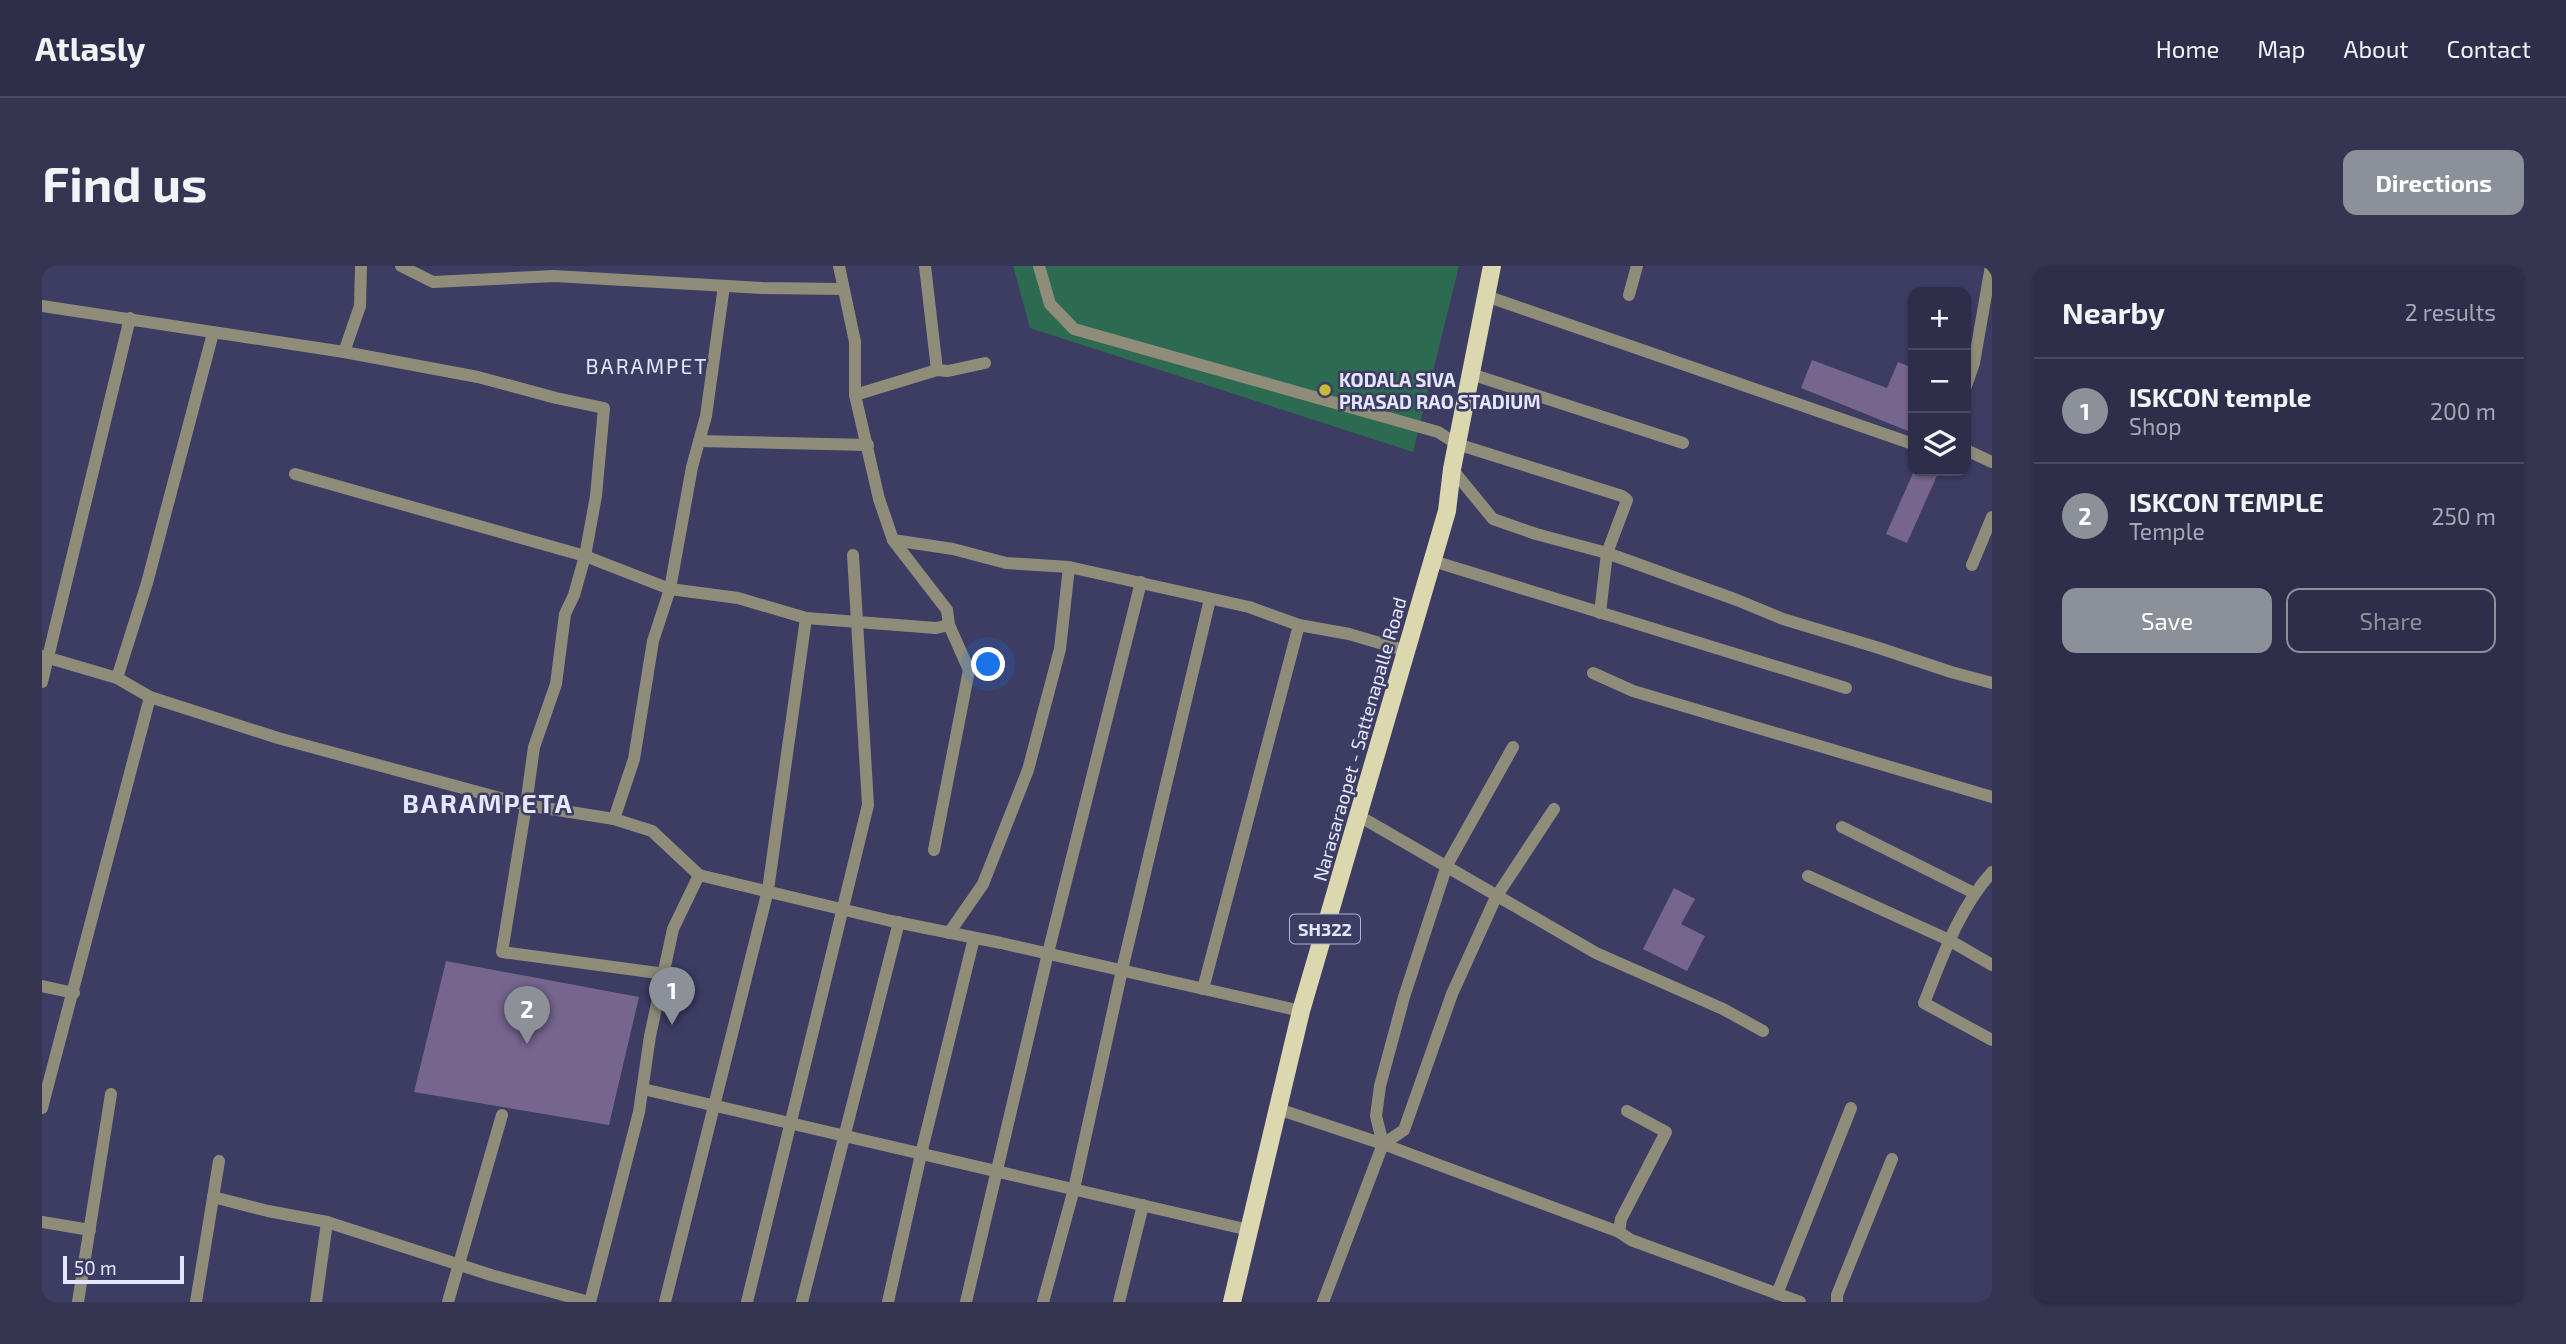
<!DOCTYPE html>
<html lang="en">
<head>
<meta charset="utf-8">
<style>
	body { margin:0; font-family:"Exo 2",sans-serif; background:#363551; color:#f1f3f6 }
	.controls { position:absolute; right:21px; top:21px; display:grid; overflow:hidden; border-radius:14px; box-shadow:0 2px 5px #0004 }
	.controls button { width:63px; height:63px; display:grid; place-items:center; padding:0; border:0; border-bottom:2px solid #494962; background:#2e2d4a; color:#f1f3f6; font:35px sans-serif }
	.scale { position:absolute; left:21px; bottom:18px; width:121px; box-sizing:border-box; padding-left:7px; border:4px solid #e5e6fe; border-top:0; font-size:19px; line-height:24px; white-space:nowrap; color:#e5e6fe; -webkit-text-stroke:5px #3d3c63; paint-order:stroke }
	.you { position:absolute; left:947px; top:399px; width:24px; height:24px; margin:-18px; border:5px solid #fff; border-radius:50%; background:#1a73e8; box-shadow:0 0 0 10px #1a73e833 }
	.badge { display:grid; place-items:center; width:46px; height:46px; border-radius:50%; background:#8c9099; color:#fff; font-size:23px; font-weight:700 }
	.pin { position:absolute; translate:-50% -58px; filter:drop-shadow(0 2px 4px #0008) }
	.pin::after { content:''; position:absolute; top:37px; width:24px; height:21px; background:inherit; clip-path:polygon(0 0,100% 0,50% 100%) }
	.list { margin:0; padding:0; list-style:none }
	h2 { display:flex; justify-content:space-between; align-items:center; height:91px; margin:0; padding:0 28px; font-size:30px }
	h2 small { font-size:23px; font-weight:400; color:#a7a8b5 }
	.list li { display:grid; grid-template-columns:46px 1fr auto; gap:21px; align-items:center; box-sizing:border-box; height:105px; padding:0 28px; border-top:2px solid #494962 }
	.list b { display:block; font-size:26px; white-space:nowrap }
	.list p { margin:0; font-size:23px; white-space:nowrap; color:#a7a8b5 }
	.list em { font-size:23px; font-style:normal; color:#a7a8b5 }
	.actions { display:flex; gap:14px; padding:21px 28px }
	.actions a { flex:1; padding:16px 0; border:2px solid #8c9099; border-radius:14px; text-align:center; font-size:24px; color:#8c9099 }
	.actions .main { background:#8c9099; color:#fff }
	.icon { flex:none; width:38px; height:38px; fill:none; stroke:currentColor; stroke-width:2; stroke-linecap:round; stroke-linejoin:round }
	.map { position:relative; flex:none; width:1950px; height:1036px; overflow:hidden; border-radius:14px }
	header { display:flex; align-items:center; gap:42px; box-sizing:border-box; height:98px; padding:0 35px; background:#2e2d4a; border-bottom:2px solid #494962 }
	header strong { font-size:33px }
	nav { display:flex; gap:38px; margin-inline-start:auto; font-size:24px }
	.intro { display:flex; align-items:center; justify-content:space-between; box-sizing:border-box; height:168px; padding:0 42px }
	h1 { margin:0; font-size:49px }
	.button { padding:18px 32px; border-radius:14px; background:#8c9099; color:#fff; font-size:24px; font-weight:700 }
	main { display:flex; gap:42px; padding:0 42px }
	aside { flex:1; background:#2e2d4a; border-radius:14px; box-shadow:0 2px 5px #0004 }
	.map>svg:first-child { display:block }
	.green { fill:#2c6a51 }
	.building { fill:#76658d }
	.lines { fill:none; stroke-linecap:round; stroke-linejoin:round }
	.minor { stroke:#8f8d79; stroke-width:12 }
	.primary { stroke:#dbd7ae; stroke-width:18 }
	.poi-dot { fill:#c7bb3c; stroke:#3d3c63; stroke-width:2.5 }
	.labels { text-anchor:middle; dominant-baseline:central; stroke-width:5; stroke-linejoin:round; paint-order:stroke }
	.shield { fill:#3d3c63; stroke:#b3b3d0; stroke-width:2 }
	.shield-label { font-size:18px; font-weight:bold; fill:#e5e6fe }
	.poi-label { font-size:19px; font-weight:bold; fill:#e5e6fe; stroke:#3d3c63; text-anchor:start }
	.street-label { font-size:19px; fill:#e5e6fe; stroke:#3d3c63 }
	.neighbourhood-label { font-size:21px; letter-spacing:2px; fill:#e5e6fe; stroke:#3d3c63 }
	.district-label { font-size:26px; font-weight:bold; letter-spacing:2px; fill:#e5e6fe; stroke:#3d3c63 }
</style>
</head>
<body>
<header>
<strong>Atlasly</strong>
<nav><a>Home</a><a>Map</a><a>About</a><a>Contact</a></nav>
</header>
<div class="intro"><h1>Find us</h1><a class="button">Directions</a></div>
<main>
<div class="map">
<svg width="1950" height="1036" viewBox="0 0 1950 1036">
	<rect width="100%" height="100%" fill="#3d3c63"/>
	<!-- green -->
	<polygon class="green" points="971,0 1417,0 1371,186 988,62"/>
	<!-- building -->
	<g class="building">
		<polygon points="1770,94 1845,122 1856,96 1871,102 1871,167 1759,122"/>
		<polygon points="1872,205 1897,205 1865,277 1844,268"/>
		<polygon points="1632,622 1653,633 1639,658 1663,670 1645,705 1601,683"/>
		<polygon points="404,695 597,731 567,859 372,826"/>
	</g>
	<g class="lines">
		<!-- minor -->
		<g class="minor">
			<polyline points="319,0 318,40 302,86 436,111 514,132 562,142 554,230 543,290 532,329 523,348 514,418 492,481 484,539 572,553"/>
			<polyline points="359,0 391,16 512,10 720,22 800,23"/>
			<polyline points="797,0 813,76 813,129 837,233 851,274 911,283 964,297 1027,301 1018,383 986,504 941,618 907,667"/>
			<polyline points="883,0 895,104"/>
			<polyline points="997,0 1008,38 1032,63 1396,166 1415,178 1580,230 1585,234 1565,287 1558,347"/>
			<polyline points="1587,29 1595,0"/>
			<polyline points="1444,30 1871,178"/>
			<polyline points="0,40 302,86"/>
			<polyline points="1429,108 1641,177"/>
			<polyline points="1924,120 1932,97 1949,0"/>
			<polyline points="813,129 895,104 906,105 943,97"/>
			<polyline points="657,175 826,179"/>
			<polyline points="1924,184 1950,196"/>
			<polyline points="1410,203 1451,253 1494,268 1565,287 1695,334 1741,353 1837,382 1909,406 1950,417"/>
			<polyline points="253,208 543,290 628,323 696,332 764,352 894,362 907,359"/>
			<polyline points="851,274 905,344 907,359 927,404 892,584"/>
			<polyline points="1391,295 1804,422"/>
			<polyline points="1930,299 1950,251"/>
			<polyline points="1027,301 1207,341 1257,359 1307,368 1365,385"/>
			<polyline points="0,390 75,412 108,431 236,472 484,539 460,686 623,708"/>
			<polyline points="1551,407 1591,425 1950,531"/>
			<polyline points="75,412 105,317 171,67"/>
			<polyline points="0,416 88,52"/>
			<polyline points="1317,550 1554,687 1681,743 1721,765"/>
			<polyline points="1800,561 1932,627"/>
			<path d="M1950,606C1916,644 1901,690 1882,737L1950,774"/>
			<polyline points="657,609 849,655 959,677 1259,745"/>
			<polyline points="1766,610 1907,674 1950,699"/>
			<polyline points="0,720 32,727"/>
			<polyline points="1161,723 1257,359"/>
			<polyline points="601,823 1207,964"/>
			<polyline points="0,842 108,431"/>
			<polyline points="1236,843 1341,878 1577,966 1589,974 1758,1036"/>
			<polyline points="1341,878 1362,864 1410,728 1454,631 1512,543"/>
			<polyline points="171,931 226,945 285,956 449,1009 547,1036"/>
			<polyline points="0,956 48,964"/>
			<polyline points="1577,966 1579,953 1624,866 1585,845"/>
			<polyline points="1735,1028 1809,842"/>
			<polyline points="36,1036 69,828"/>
			<polyline points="154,1036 177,895"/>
			<polyline points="274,1036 285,956"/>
			<polyline points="406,1036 460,849"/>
			<polyline points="548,1036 597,846 608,770 631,663 657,609 610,565 572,553 592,493 611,375 628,323 650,201 664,150 682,20"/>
			<polyline points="623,1036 726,624 764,352"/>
			<polyline points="705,1036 826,539 811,289"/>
			<polyline points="760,1036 857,656"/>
			<polyline points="846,1036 879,888 932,672"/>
			<polyline points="924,1036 1006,687 1099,316"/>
			<polyline points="1001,1036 1032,923 1080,704 1168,333"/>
			<polyline points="1077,1036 1101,939"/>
			<polyline points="1281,1036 1341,878 1334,850 1338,820 1362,731 1405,599 1471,481"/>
			<polyline points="1795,1036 1795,1029 1850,893"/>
		</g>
		<!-- primary -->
		<polyline class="primary" points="1190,1036 1259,745 1405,245 1410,203 1450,0"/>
	</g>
	<!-- markers -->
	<circle class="poi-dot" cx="1283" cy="124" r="7"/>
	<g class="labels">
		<!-- shield labels -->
		<rect class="shield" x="1248" y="648.5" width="70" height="29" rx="5"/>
		<g class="shield-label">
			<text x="1283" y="663">SH322</text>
		</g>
		<!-- poi labels -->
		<g class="poi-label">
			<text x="1297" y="113">KODALA SIVA<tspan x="1297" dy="22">PRASAD RAO STADIUM</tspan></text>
		</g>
		<!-- street labels -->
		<g class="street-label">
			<text transform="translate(1317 473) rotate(-74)">Narasaraopet - Sattenapalle Road</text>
		</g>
		<!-- neighbourhood labels -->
		<g class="neighbourhood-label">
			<text x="605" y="99">BARAMPET</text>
		</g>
		<!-- district labels -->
		<g class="district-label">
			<text x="446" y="536">BARAMPETA</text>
		</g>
	</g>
</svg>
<div class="controls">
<button>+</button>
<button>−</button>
<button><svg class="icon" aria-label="layers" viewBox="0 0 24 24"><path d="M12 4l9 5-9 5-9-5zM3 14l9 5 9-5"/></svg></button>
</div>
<div class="scale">50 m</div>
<div class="you"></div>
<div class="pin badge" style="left:630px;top:759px">1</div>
<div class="pin badge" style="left:485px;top:778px">2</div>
</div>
<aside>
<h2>Nearby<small>2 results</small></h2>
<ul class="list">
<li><span class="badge">1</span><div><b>ISKCON temple</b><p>Shop</p></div><em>200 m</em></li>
<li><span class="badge">2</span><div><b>ISKCON TEMPLE</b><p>Temple</p></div><em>250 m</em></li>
</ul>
<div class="actions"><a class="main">Save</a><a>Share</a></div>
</aside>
</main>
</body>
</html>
